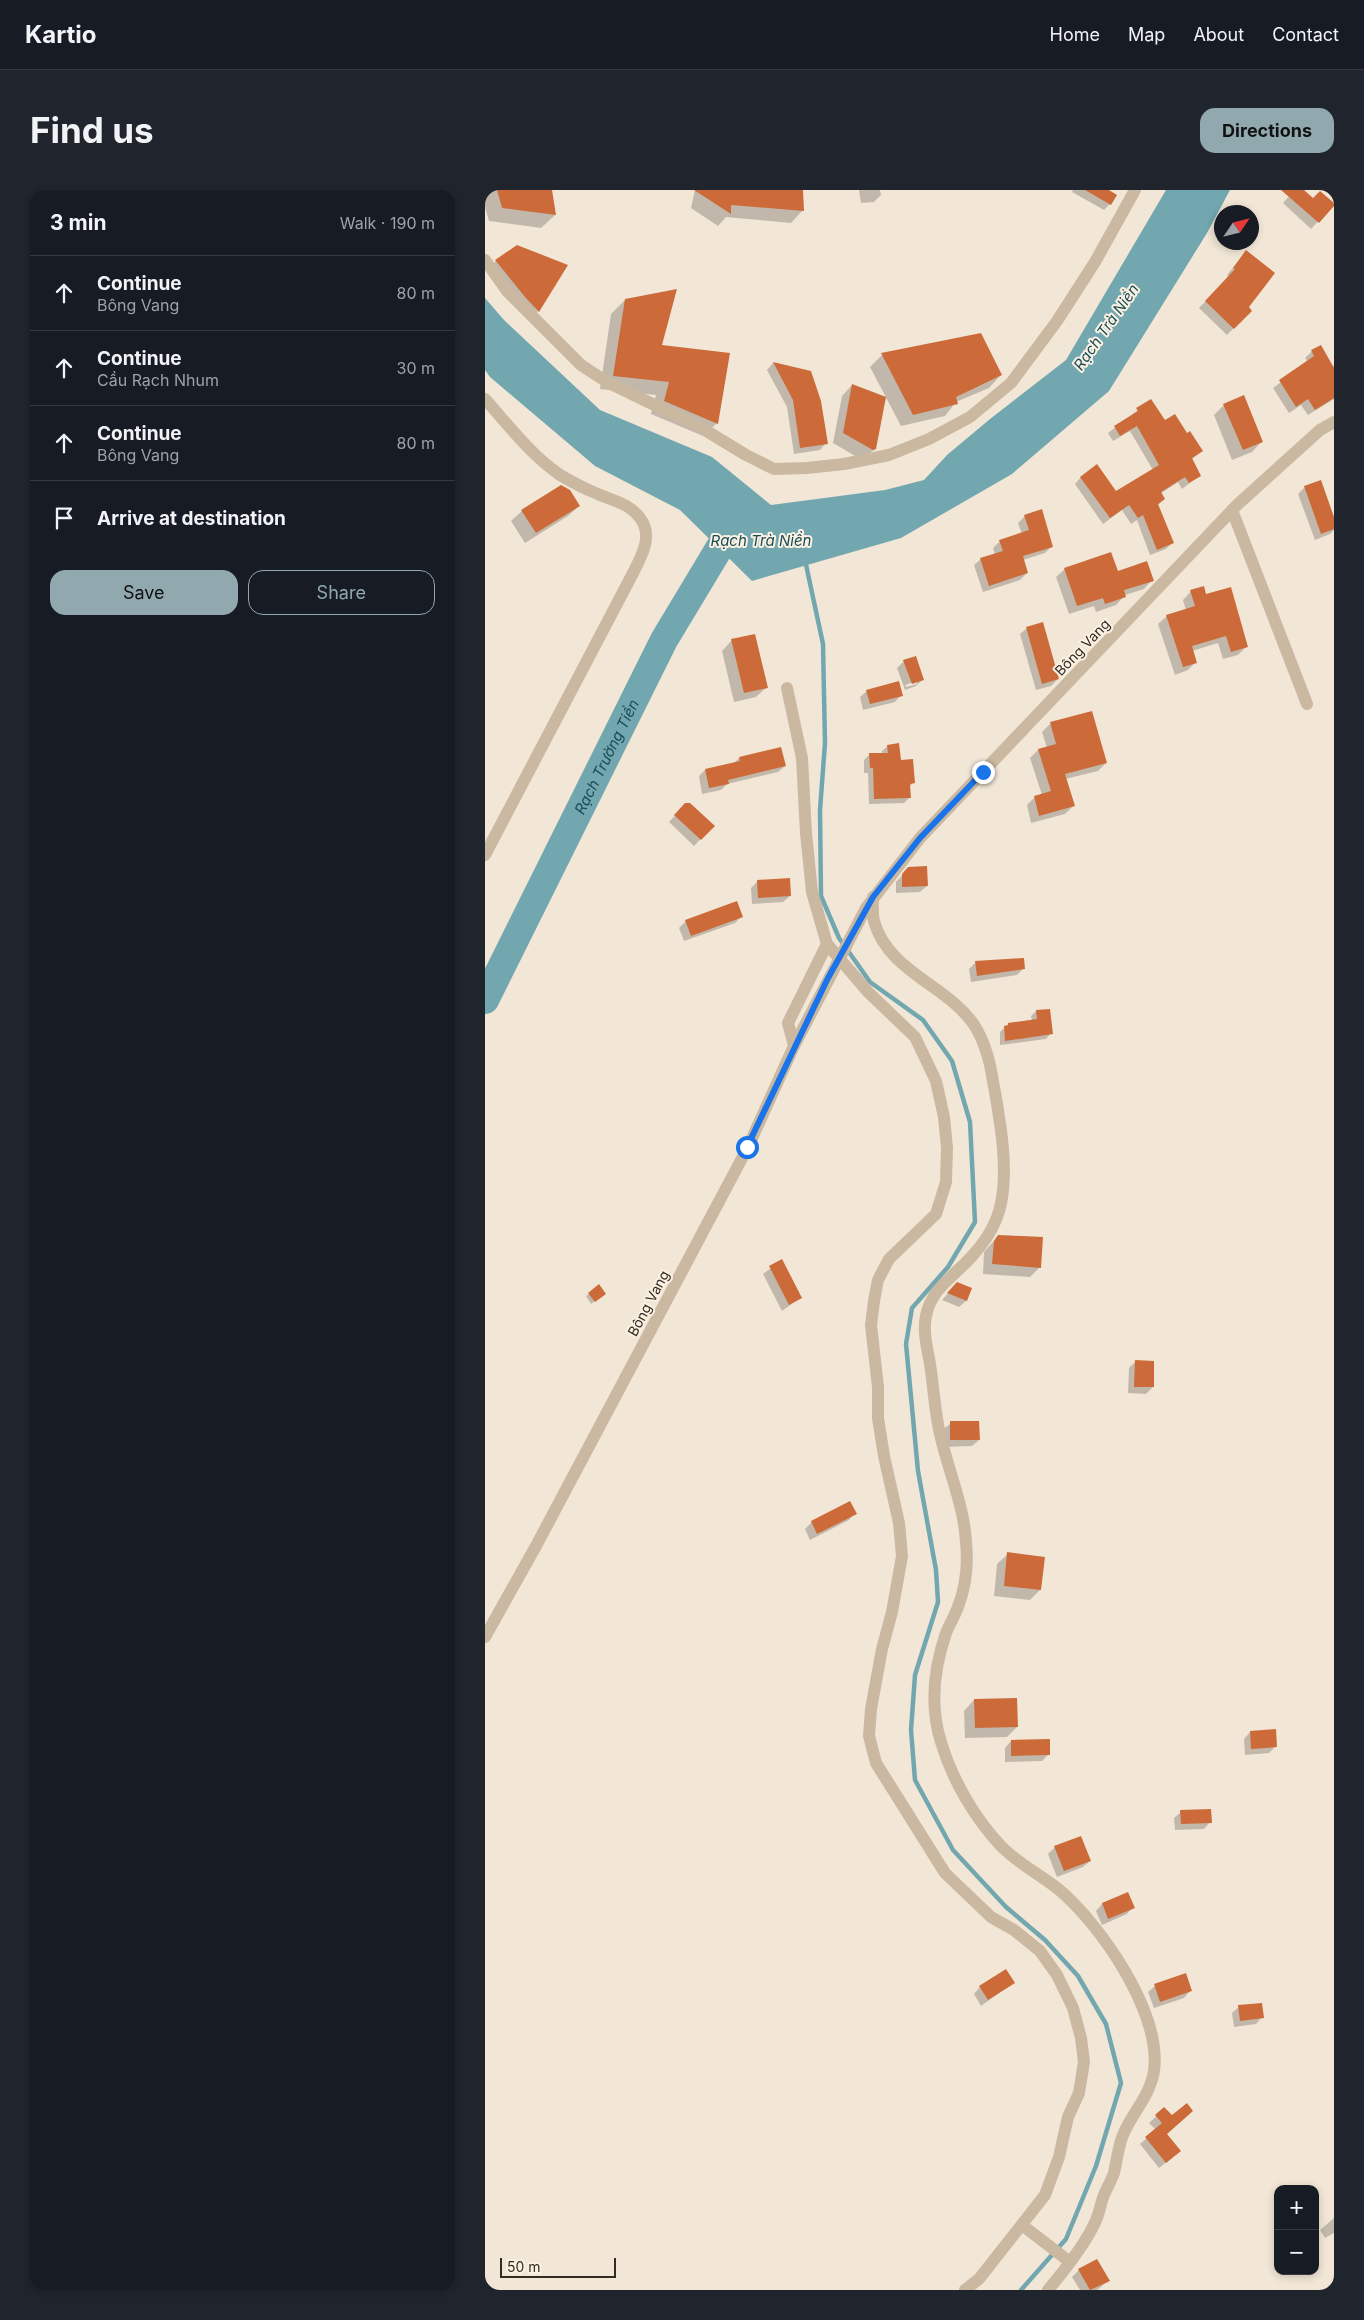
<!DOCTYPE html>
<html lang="en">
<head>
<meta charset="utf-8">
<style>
	body { margin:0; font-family:Inter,sans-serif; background:#20242c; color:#f1f3f6 }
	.controls { position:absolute; right:15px; bottom:15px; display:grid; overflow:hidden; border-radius:10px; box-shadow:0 2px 8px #0003 }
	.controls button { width:45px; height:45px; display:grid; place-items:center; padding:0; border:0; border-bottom:1px solid #363941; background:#171b24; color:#f1f3f6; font:25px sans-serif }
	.compass { position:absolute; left:729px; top:15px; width:45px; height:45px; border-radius:50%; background:#171b24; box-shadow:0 2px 8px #0003; rotate:55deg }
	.scale { position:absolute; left:15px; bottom:12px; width:116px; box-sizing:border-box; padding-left:5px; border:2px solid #342b24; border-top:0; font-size:14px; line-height:18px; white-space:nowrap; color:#342b24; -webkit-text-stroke:4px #faf1e2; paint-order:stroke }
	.stop { position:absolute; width:15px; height:15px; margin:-11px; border:4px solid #1a73e8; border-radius:50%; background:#fff }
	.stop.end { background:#1a73e8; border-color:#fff; box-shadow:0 1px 5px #0008 }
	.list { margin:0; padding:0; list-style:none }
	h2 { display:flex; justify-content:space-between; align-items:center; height:65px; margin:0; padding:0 20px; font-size:21px }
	h2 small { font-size:16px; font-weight:400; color:#9ea1a6 }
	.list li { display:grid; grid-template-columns:32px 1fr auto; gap:15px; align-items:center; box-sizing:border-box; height:75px; padding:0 20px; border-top:1px solid #363941 }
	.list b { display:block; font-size:19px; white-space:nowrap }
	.list p { margin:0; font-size:16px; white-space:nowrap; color:#9ea1a6 }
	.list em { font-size:16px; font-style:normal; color:#9ea1a6 }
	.actions { display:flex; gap:10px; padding:15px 20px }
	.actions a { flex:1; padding:11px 0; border:1px solid #90a8ae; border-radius:15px; text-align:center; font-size:18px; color:#90a8ae }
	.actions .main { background:#90a8ae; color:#111 }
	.icon { flex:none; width:28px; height:28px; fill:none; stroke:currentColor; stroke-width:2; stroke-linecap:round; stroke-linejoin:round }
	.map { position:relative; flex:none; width:849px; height:2100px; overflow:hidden; border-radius:15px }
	header { display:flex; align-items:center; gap:30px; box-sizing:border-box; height:70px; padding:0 25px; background:#171b24; border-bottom:1px solid #363941 }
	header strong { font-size:24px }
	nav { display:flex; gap:28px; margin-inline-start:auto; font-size:18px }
	.intro { display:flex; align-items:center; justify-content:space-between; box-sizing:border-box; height:120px; padding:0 30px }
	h1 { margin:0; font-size:35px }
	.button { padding:12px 22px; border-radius:15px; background:#90a8ae; color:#111; font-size:18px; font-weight:700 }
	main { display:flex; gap:30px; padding:0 30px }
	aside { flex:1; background:#171b24; border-radius:15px; box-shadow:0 2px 8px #0003 }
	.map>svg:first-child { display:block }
	.water { fill:#73a7b0 }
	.shadow { fill:#0003; fill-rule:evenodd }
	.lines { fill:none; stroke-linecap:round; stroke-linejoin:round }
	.stream { stroke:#73a7b0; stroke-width:4.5 }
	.river { stroke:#73a7b0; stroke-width:28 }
	.building { fill:#cc6b39 }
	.minor { stroke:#cab8a1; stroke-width:12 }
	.tertiary { stroke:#cab8a1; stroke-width:12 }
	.route { stroke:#1a73e8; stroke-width:6 }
	.labels { text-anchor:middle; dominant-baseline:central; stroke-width:4; stroke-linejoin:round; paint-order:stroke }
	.street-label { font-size:14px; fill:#342b24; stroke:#faf1e2 }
	.water-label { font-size:15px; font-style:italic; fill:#194c57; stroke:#faf1e2 }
</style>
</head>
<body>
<header>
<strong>Kartio</strong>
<nav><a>Home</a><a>Map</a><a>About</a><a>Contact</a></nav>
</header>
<div class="intro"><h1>Find us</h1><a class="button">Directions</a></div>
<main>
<aside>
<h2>3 min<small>Walk · 190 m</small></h2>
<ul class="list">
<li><svg class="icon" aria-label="ahead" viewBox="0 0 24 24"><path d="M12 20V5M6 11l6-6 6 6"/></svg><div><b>Continue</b><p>Bông Vang</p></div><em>80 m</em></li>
<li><svg class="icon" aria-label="ahead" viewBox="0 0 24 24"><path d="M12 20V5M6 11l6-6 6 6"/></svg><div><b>Continue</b><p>Cầu Rạch Nhum</p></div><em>30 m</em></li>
<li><svg class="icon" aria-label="ahead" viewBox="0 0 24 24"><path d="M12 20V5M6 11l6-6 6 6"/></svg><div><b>Continue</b><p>Bông Vang</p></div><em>80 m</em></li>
<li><svg class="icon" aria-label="arrive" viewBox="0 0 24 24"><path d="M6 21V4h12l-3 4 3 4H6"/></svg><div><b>Arrive at destination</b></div></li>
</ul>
<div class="actions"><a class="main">Save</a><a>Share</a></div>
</aside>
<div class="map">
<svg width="849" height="2100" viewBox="0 0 849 2100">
	<rect width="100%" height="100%" fill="#f2e7d6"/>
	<!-- water -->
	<polygon class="water" points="681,0 745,0 722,43 624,201 527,284 416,348 267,391 195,320 110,276 5,187 0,180 0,108 19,130 115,220 227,267 286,315 400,300 439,290 462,265 505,229 581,170"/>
	<!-- shadow -->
	<g class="shadow">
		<polygon points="0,0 66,0 70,25 56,38 4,31 0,17"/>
		<polygon points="210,0 316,0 318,20 306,33 241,27 233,36 206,18"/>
		<polygon points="374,0 395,0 396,5 389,12 376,13"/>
		<polygon points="588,0 622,0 625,14 619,20 587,2"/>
		<polygon points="810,0 818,0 828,9 849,14 826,39 798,13"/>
		<polygon points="755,69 762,118 765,121 742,145 714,118 744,87 742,85"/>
		<polygon points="11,71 53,121 44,130 2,81"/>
		<polygon points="140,110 232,233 218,246 166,224 171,205 115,199 126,124"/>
		<polygon points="827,161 847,177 849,175 849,209 823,225 816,215 804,223 788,198 823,172 820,168"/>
		<polygon points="397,165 516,185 504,198 471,212 460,226 416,236 385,177"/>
		<polygon points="288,173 325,182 341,253 335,260 309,264 302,217 282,180"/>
		<polygon points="367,195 390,259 377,270 348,253 357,206"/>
		<polygon points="666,210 679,232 701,245 717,261 706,270 714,286 697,299 693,292 675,304 679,309 673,315 687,353 681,359 665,365 652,330 646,334 637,320 618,334 590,294 596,287 631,303 668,280 645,241 628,251 623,243"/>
		<polygon points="739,215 777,251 767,262 747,270 729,225"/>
		<polygon points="820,297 849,331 849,340 845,344 830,350 813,304"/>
		<polygon points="94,316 83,326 40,353 26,331 37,321"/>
		<polygon points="540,326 567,356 560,363 538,370 542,383 535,390 498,402 489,375 496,369 510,364 508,358 515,351 537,344 533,333"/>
		<polygon points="580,379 632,383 667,390 659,399 640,405 631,415 611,422 609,416 584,424 571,387"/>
		<polygon points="706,401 721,405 761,457 753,465 738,469 733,453 707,461 711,472 703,480 690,485 673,434 682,426 701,420 698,410"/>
		<polygon points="542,438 573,489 566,496 551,500 535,444"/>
		<polygon points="247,450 282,497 271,507 249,512 237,461"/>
		<path d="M419,471L438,489L431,496L420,500L412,478ZM432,491V494L421,497L420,495Z"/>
		<polygon points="382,501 416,505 410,512 378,520 375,507"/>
		<polygon points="606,522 621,573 613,581 580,589 588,616 580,624 546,633 542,615 550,607 557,605 545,568 553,560 562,558 557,542 565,534"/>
		<polygon points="403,556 428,593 424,597 425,607 419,613 384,614 383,583 379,583 379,570 385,564 397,564 397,561"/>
		<polygon points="296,558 300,576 293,582 242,594 236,600 217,604 214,586 220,580 248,574 254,568"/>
		<polygon points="201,614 228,636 209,656 184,632"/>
		<polygon points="424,678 442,696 435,702 411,703 411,692"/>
		<polygon points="273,691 305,706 298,712 267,714 266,698"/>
		<polygon points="256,727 250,733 199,751 194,738 201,731"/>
		<polygon points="491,772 539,778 532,785 486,792 484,779"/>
		<polygon points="551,821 566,843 561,849 515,855 515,842 520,837 524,834 547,831 546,826"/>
		<polygon points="514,1045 557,1048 555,1077 545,1087 498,1084 499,1062"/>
		<polygon points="296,1071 315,1108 297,1121 278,1084"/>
		<polygon points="485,1098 481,1111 474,1117 457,1110 466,1100"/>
		<polygon points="104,1104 117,1106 106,1114 101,1106"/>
		<polygon points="650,1172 668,1197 661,1204 643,1203 644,1178"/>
		<polygon points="466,1233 494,1250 487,1256 459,1257 459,1239"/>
		<polygon points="365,1313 370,1323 364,1330 325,1350 320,1339 327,1332"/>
		<polygon points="523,1364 555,1400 545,1410 509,1406 512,1374"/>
		<polygon points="489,1510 532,1537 522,1547 480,1548 479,1521"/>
		<polygon points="765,1542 791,1556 784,1563 760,1565 759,1549"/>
		<polygon points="526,1551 564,1564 557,1571 520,1572 520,1558"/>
		<polygon points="696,1622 725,1632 719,1639 690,1640 689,1628"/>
		<polygon points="570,1657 605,1671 598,1677 572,1687 563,1664"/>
		<polygon points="642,1704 648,1717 642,1724 617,1735 611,1721 617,1714"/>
		<polygon points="528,1793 496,1816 489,1804 495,1797"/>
		<polygon points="670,1796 705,1801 699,1808 669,1818 663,1802"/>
		<polygon points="754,1817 777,1827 771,1834 749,1837 747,1823"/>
		<polygon points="679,1919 681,1945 688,1967 674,1978 655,1954 671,1940 664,1933"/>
		<polygon points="849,2028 849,2043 840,2048 835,2040"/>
		<polygon points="594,2080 623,2091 612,2100 595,2100 587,2087"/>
	</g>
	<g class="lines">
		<!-- stream -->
		<polyline class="stream" points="320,370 338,454 340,553 335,620 336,706 354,748 385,792 438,830 467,871 485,932 490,1032 463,1077 427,1118 421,1154 433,1281 451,1380 453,1412 430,1485 426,1540 430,1590 468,1660 521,1717 560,1750 593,1786 621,1834 636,1893 611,1976 581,2049 536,2100"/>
		<!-- river -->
		<path class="river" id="s1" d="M0,810L179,450L253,327"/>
	</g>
	<!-- building -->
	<g class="building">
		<polygon points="12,0 67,0 71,25 17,18"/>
		<polygon points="209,0 318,0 319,21 246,15 246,24"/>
		<polygon points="600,0 624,0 632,5 626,15"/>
		<polygon points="796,0 819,0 828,8 835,1 849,13 849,16 834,33"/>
		<polygon points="32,55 83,75 54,122 40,107 10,70"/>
		<polygon points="761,60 790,83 764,117 767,121 749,139 720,111 750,79 748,78"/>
		<polygon points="192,99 177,155 245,163 233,234 179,211 184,192 128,186 140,109"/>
		<polygon points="496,143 517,185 471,207 473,214 428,225 396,163"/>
		<polygon points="836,155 849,178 849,208 830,220 823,209 811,217 794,190 829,166 826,160"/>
		<polygon points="288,172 326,181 336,211 343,254 315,258 308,210"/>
		<polygon points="367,194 401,207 391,259 388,260 358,243"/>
		<polygon points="759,205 778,252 758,260 738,214"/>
		<polygon points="666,209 680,230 690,224 702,243 705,241 718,261 707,268 716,286 704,293 700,287 676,302 680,309 673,314 689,353 672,360 658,325 653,328 644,315 625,328 595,287 612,274 631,301 674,275 652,236 635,246 629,236 653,221 651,218"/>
		<polygon points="836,290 849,327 849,339 836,344 819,296"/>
		<polygon points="76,295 85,300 95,316 51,343 36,320"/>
		<polygon points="557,319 568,357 538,366 543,383 504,396 495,368 518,361 514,350 544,340 539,325"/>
		<polygon points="626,362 633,381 662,371 669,391 639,400 641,407 620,414 618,408 592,416 579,378"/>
		<polygon points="719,396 721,404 746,397 763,457 746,462 741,446 707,456 712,473 698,477 681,425 710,416 705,400"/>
		<polygon points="558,432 574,489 557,494 541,437"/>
		<polygon points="270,444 283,498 259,503 246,449"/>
		<polygon points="431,466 439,490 427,494 418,470"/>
		<polygon points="414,491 418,506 385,514 381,500"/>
		<polygon points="607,521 622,573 580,584 590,616 554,626 549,606 566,601 553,559 571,554 565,532"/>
		<polygon points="414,553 416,570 428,569 430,593 425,594 426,608 389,609 388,578 385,578 384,563 403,563 402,555"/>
		<polygon points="296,557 301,576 243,590 244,594 224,598 220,579 255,571 254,567"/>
		<polygon points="200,613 205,613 230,636 216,650 189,625"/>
		<polygon points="442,676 443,696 417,697 417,684 423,677"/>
		<polygon points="305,688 306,706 273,708 272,690"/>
		<polygon points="252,711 258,727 206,746 200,730"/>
		<polygon points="539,768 540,779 492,786 490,771"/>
		<polygon points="565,819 568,844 520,851 519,836 523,835 523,833 552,829 551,820"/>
		<polygon points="513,1045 558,1047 556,1078 507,1074 509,1051"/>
		<polygon points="297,1069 317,1108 304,1115 284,1076"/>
		<polygon points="472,1092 487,1098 482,1111 462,1103"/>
		<polygon points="114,1094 121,1104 110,1112 103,1103"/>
		<polygon points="650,1170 669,1171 669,1197 649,1197"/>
		<polygon points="465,1231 494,1231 495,1250 465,1250"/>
		<polygon points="365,1311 372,1324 332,1344 326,1331"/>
		<polygon points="522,1362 560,1367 556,1400 519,1396"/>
		<polygon points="532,1508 533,1537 490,1538 489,1509"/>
		<polygon points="791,1539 792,1557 766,1559 765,1541"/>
		<polygon points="565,1549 565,1565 526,1566 526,1550"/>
		<polygon points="726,1619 727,1633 696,1634 695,1620"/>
		<polygon points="596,1646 606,1671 579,1681 569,1656"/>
		<polygon points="643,1702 650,1718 623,1729 617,1713"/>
		<polygon points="521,1779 530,1793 503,1810 494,1796"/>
		<polygon points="701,1783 707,1801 675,1812 669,1794"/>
		<polygon points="777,1813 779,1828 755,1831 753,1815"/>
		<polygon points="702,1913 708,1921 682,1944 696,1961 681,1973 660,1947 677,1933 670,1925 679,1917 687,1925"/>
		<polygon points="612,2069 625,2091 605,2100 593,2079"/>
	</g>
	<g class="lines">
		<!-- minor -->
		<g class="minor">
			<polyline points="0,70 22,101 96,175 122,192 215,237 261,265 289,279 322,278 359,274 404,265 444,249 485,227 526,193 572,131 610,72 650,0"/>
			<path d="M0,209C24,236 45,264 75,285C87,292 100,299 113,304C128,311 144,313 155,328C169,346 156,367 147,385L0,665"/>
			<polyline points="747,320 822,514"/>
			<polyline points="302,498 317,568 321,643 327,702 342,754 383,802 430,847 451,891 459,927 462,958 461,992 451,1024 404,1069 393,1090 389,1111 386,1135 393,1197 393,1228 399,1266 414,1333 417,1366 407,1422 397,1459 386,1519 384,1546 391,1573 460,1683 506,1727 529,1740 555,1761 572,1785 588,1818 596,1848 599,1872 594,1903 583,1927 574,1967 560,2005 494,2089 480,2100"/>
			<path d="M388,707C388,714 387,723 389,731C403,783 466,796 491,838C498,850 502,862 505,875C513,919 529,991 510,1032C505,1044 497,1055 488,1065C471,1085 446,1098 441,1126C437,1144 444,1163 446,1181C449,1202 450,1223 455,1244C463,1280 479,1315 481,1352C483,1372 481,1395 474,1414C471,1424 465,1433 461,1443C449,1478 445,1517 456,1552C467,1589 489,1627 515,1655C532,1673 553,1683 572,1698C615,1733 677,1823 669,1881C665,1906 647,1923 638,1945C633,1957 632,1970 629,1983C626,1991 622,1998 619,2005C616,2012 615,2020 612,2028C603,2050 579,2081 563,2100"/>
			<polyline points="309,856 303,833 342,754"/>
			<polyline points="537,2035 585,2072"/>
		</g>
		<!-- tertiary -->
		<polyline class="tertiary" points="0,1447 51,1356 263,957 309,856 381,718 435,648 752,315 835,240 849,232"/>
	</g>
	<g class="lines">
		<!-- route -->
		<polyline class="route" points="262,957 343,788 388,707 435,648 498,582"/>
	</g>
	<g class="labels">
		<!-- street labels -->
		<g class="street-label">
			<text transform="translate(597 457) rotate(-46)">Bông Vang</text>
			<text transform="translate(163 1113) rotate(-62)">Bông Vang</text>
		</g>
		<!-- water labels -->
		<g class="water-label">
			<text transform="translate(621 137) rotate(-55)">Rạch Trà Niền</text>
			<text x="276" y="350">Rạch Trà Niền</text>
			<text stroke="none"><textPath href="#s1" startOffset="272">Rạch Trường Tiền</textPath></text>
		</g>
	</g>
</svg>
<div class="controls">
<button>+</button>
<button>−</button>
</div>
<svg class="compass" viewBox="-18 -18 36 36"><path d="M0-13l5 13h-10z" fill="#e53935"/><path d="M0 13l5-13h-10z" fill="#9ea1a6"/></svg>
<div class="scale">50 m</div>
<div class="stop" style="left:262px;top:957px"></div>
<div class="stop end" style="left:498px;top:582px"></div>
</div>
</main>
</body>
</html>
